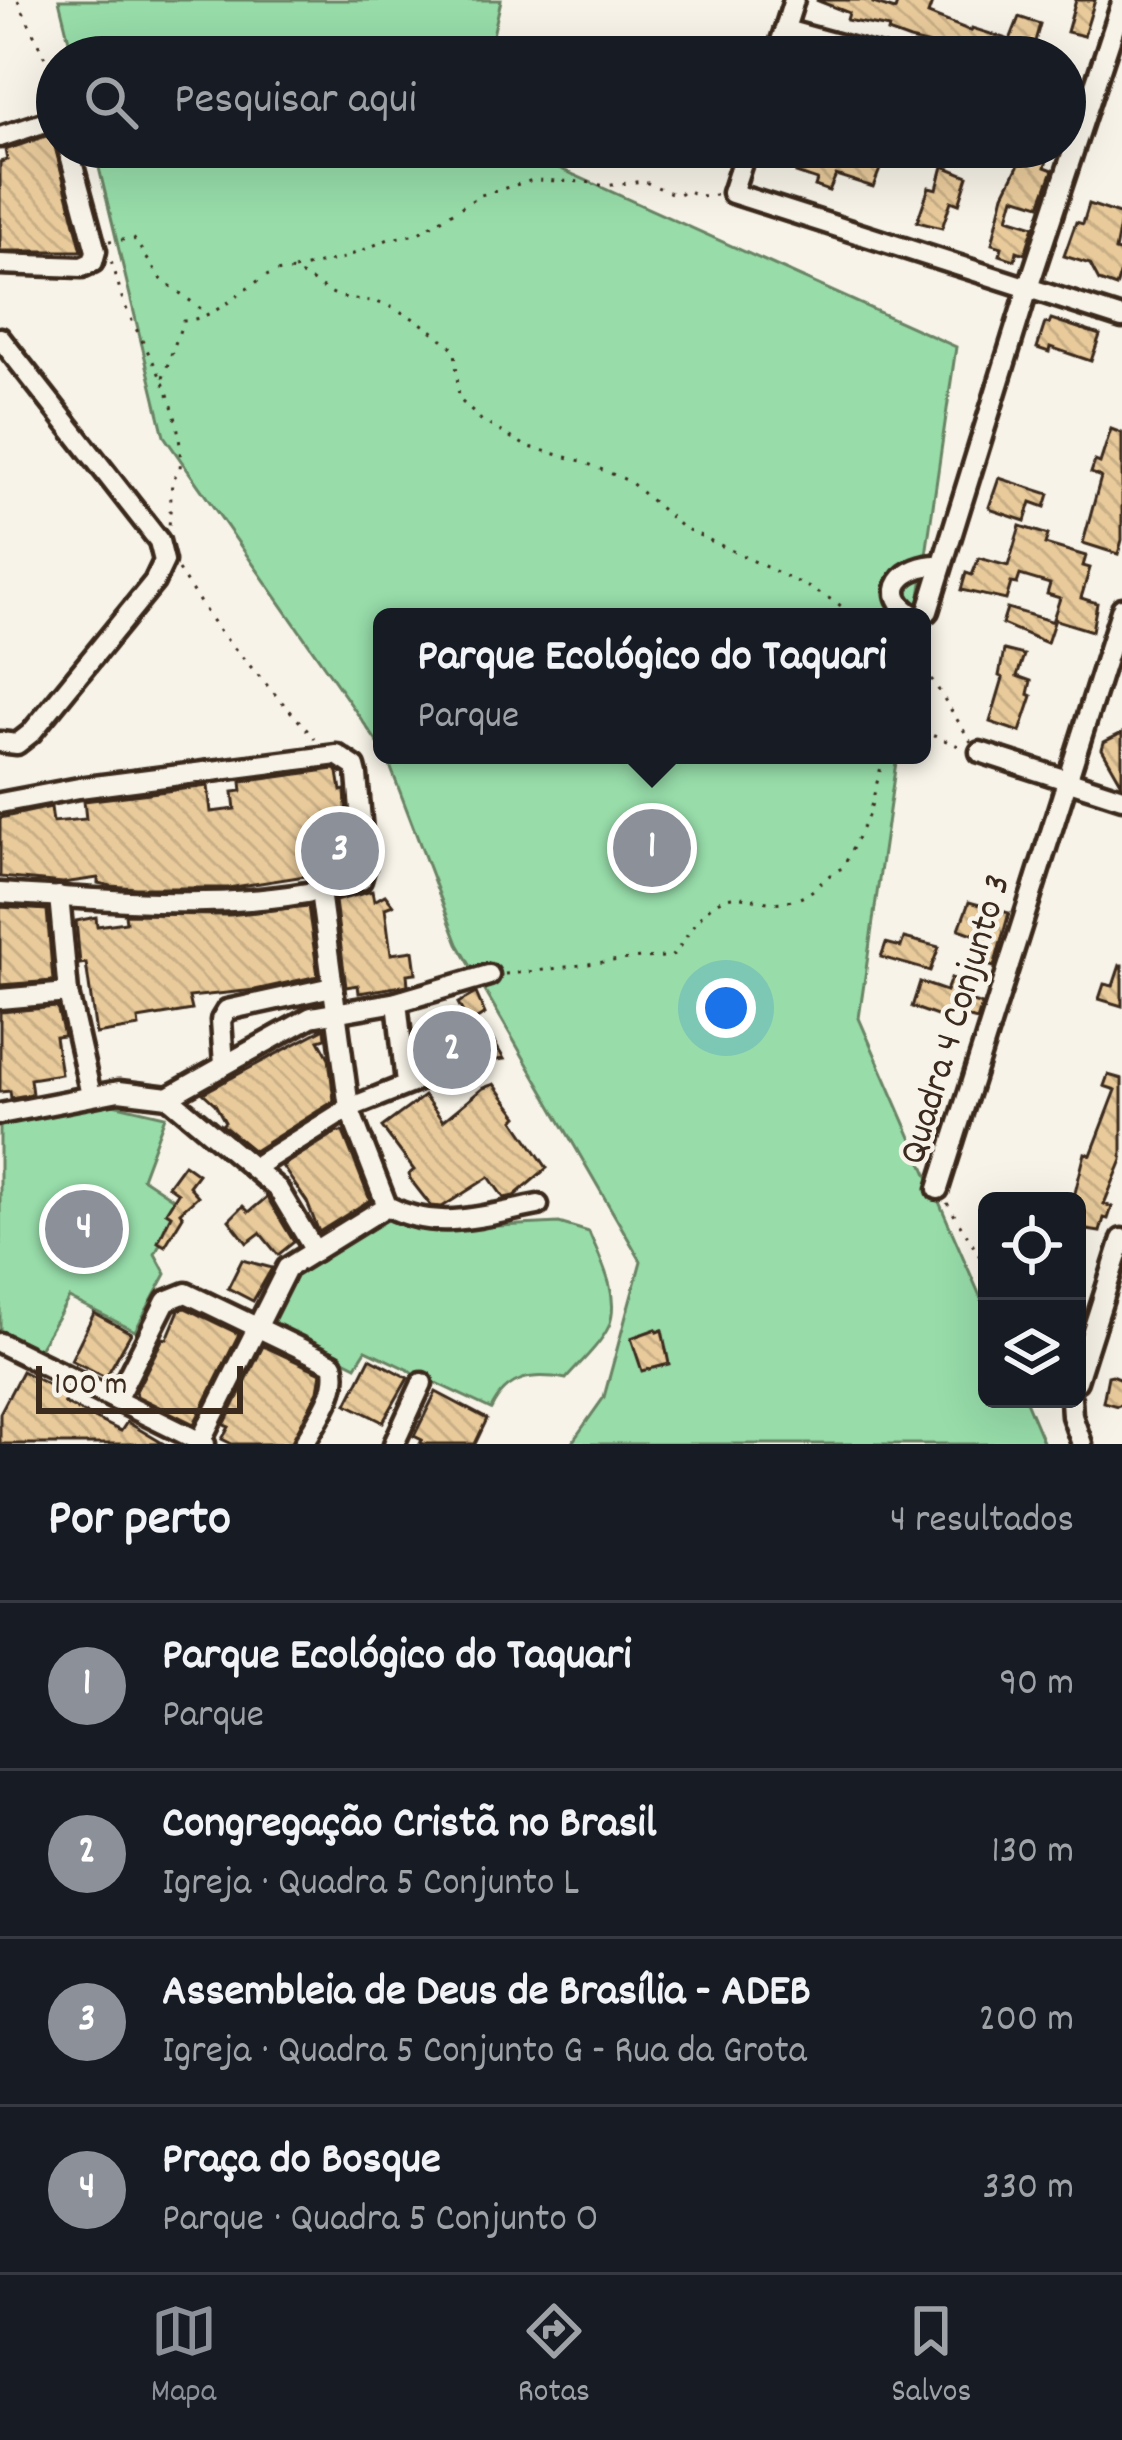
<!DOCTYPE html>
<html lang="pt">
<head>
<meta charset="utf-8">
<style>
	body { margin:0; font-family:Dekko,sans-serif; background:#20242c; color:#f1f3f6 }
	.controls { position:absolute; right:36px; bottom:36px; display:grid; overflow:hidden; border-radius:18px; box-shadow:0 12px 48px #0002 }
	.controls button { width:108px; height:108px; display:grid; place-items:center; padding:0; border:0; border-bottom:3px solid #363941; background:#171b24; color:#f1f3f6; font:60px sans-serif }
	.scale { position:absolute; left:36px; bottom:30px; width:207px; box-sizing:border-box; padding-left:12px; border:6px solid #3b2a1e; border-top:0; font-size:33px; line-height:42px; white-space:nowrap; color:#3b2a1e; -webkit-text-stroke:9px #f7f3e8; paint-order:stroke }
	.you { position:absolute; left:726px; top:1008px; width:42px; height:42px; margin:-30px; border:9px solid #fff; border-radius:50%; background:#1a73e8; box-shadow:0 0 0 18px #1a73e833 }
	.badge { display:grid; place-items:center; width:78px; height:78px; border-radius:50%; background:#8c9099; color:#fff; font-size:39px; font-weight:700 }
	.pin { position:absolute; translate:-50% -50%; border:6px solid #fff; box-shadow:0 3px 12px #0006 }
	.popup { position:absolute; left:373px; top:608px; width:558px; height:156px; box-sizing:border-box; display:grid; place-content:center; border-radius:18px; background:#171b24; filter:drop-shadow(0 3px 9px #0005); font-size:39px; white-space:nowrap; color:#9ea1a6 }
	.popup b { font-size:45px; color:#f1f3f6 }
	.popup::after { content:''; position:absolute; left:50%; top:100%; margin-left:-24px; border:24px solid transparent; border-top-color:#171b24 }
	.list { margin:0; padding:0; list-style:none }
	h2 { display:flex; justify-content:space-between; align-items:center; height:156px; margin:0; padding:0 48px; font-size:51px }
	h2 small { font-size:39px; font-weight:400; color:#9ea1a6 }
	.list li { display:grid; grid-template-columns:78px 1fr auto; gap:36px; align-items:center; box-sizing:border-box; height:168px; padding:0 48px; border-top:3px solid #363941 }
	.list b { display:block; font-size:45px; white-space:nowrap }
	.list p { margin:0; font-size:39px; white-space:nowrap; color:#9ea1a6 }
	.list em { font-size:39px; font-style:normal; color:#9ea1a6 }
	.icon { flex:none; width:66px; height:66px; fill:none; stroke:currentColor; stroke-width:2; stroke-linecap:round; stroke-linejoin:round }
	.map { position:relative; flex:none; width:1122px; height:1444px; overflow:hidden }
	.search { position:absolute; background:#171b24; box-shadow:0 12px 48px #0002; left:36px; right:36px; top:36px; height:132px; display:flex; align-items:center; gap:30px; box-sizing:border-box; padding:0 42px; border-radius:66px; color:#9ea1a6; font-size:45px }
	.sheet { height:828px; background:#171b24 }
	nav { display:flex; justify-content:space-around; align-items:center; box-sizing:border-box; height:168px; border-top:3px solid #363941; background:#171b24; font-size:33px; color:#9ea1a6 }
	nav a { display:grid; justify-items:center; gap:6px }
	nav .on { color:#8c9099 }
	.map>svg:first-child { display:block }
	.green { fill:#97dca9; stroke:#698364; stroke-width:3 }
	.building { fill:url(#building-back-hatch); stroke:#3b2a1e; stroke-width:3 }
	.lines { fill:none; stroke-linecap:round; stroke-linejoin:round }
	.minor-casing { stroke:#3b2a1e; stroke-width:27 }
	.path { stroke:#3b2a1e; stroke-width:3; stroke-dasharray:3 9; stroke-linecap:butt }
	.minor { stroke:#f7f3e8; stroke-width:18 }
	.labels { text-anchor:middle; dominant-baseline:central; stroke-width:9; stroke-linejoin:round; paint-order:stroke }
	.street-label { font-size:39px; fill:#3b2a1e; stroke:#f7f3e8 }
</style>
</head>
<body>
<div class="map">
<svg width="1122" height="1444" viewBox="0 0 1122 1444">
	<defs>
		<pattern id="building-back-hatch" width="6" height="6" patternUnits="userSpaceOnUse" patternTransform="scale(3)"><rect width="6" height="6" fill="#e8ca9b"/><path d="M-1 5l2 2M0 0l6 6M5-1l2 2" fill="none" stroke="#c8ae85"/></pattern>
	</defs>
	<rect width="100%" height="100%" fill="#f7f3e8"/>
	<filter id="ink" filterUnits="userSpaceOnUse"><feTurbulence type="fractalNoise" baseFrequency=".00833" numOctaves="2"/><feDisplacementMap in="SourceGraphic" scale="24" xChannelSelector="R" yChannelSelector="G"/><feConvolveMatrix kernelMatrix="1 2 1 2 8 2 1 2 1" color-interpolation-filters="sRGB"/></filter>
	<g filter="url(#ink)">
		<!-- green -->
		<g class="green">
			<polygon points="59,0 501,0 488,57 73,57"/>
			<polygon points="94,147 512,147 956,347 917,617 382,617 382,749 164,436"/>
			<polygon points="386,755 897,755 859,1018 987,1312 987,1399 1025,1399 1044,1444 571,1444 604,1397 641,1261 458,944"/>
			<polygon points="113,1104 165,1116 142,1178 181,1204 155,1254 166,1274 135,1331 69,1298 37,1352 0,1333 0,1120"/>
			<path d="M384,1216L417,1230L559,1223L589,1232C600,1259 621,1296 609,1326C601,1344 579,1364 566,1379C532,1373 507,1376 491,1409L366,1350L356,1366L274,1324L271,1317L293,1275Z"/>
		</g>
		<!-- building -->
		<g class="building">
			<polygon points="816,0 874,0 873,3 895,10 898,0 933,0 928,14 971,31 972,28 1010,40 1019,17 1040,24 1034,45 1063,57 963,57 964,53 910,40 888,32 889,28 847,20 849,13"/>
			<polygon points="1076,0 1095,0 1084,36 1067,32"/>
			<polygon points="46,136 53,139 82,251 0,251 0,162 7,160 5,150"/>
			<polygon points="804,147 822,147 849,156 852,147 888,149 873,187 836,175 829,191 815,186 817,180 796,173"/>
			<polygon points="996,147 1051,147 1045,167 1053,170 1040,205 1014,197 1008,218 1034,226 1025,254 1017,251 1015,260 1000,255 1002,247 992,244 1004,194 1022,158"/>
			<polygon points="943,166 968,176 959,204 951,201 942,228 917,222 929,187 937,189"/>
			<polygon points="1089,204 1122,215 1115,251 1122,253 1122,268 1116,287 1099,281 1090,264 1064,256 1076,222 1083,224"/>
			<polygon points="1051,319 1100,335 1091,361 1050,347 1049,352 1037,348 1045,323 1049,324"/>
			<polygon points="1111,429 1122,433 1122,540 1118,554 1083,543 1101,477 1091,473 1095,461 1100,463"/>
			<polygon points="999,478 1049,494 1045,507 1031,502 1025,521 992,510 989,507"/>
			<polygon points="1020,526 1048,535 1045,544 1086,556 1083,566 1090,568 1081,598 1097,603 1092,631 1053,619 1060,598 1047,594 1050,584 1020,575 1017,584 1011,583 1006,600 961,590 966,573 972,575 979,558 1008,566"/>
			<polygon points="1007,608 1054,622 1047,643 1002,624"/>
			<polygon points="1004,650 1024,655 1017,676 1031,681 1028,694 1032,696 1020,732 990,722 1003,678 999,676"/>
			<polygon points="1122,733 1122,784 1102,749 1104,742"/>
			<polygon points="334,769 338,772 341,791 345,790 350,869 228,888 136,888 111,886 98,883 98,878 63,883 0,877 0,818 51,807 53,822 86,819 84,801 208,786 211,812 235,809 233,792 242,791 241,782"/>
			<polygon points="372,891 374,901 385,895 393,905 385,908 391,954 413,951 416,973 407,974 408,985 359,993 358,985 346,987 335,901"/>
			<polygon points="969,902 1009,913 994,967 981,963 986,945 977,942 979,936 959,929"/>
			<polygon points="308,906 318,976 255,990 189,997 192,1010 138,1019 139,1027 96,1034 86,963 80,964 76,921 96,917 97,926 126,922 125,914 229,915"/>
			<polygon points="0,907 47,910 53,981 0,985"/>
			<polygon points="904,938 939,947 930,971 881,957 886,943 901,947"/>
			<polygon points="1120,965 1122,965 1122,1006 1099,999 1104,984 1113,986"/>
			<polygon points="951,978 962,982 956,997 982,1005 977,1020 950,1013 948,1020 912,1007 920,982 946,991"/>
			<polygon points="476,993 485,1014 469,1024 458,1003"/>
			<polygon points="57,1007 64,1036 55,1037 61,1074 30,1079 32,1094 11,1098 10,1091 0,1092 0,1012"/>
			<polygon points="325,1028 326,1038 319,1040 329,1058 334,1101 254,1151 222,1125 225,1122 215,1104 203,1093"/>
			<polygon points="475,1033 476,1045 491,1037 504,1059 454,1065 445,1058 429,1062 426,1040"/>
			<polygon points="1108,1075 1122,1079 1122,1160 1104,1204 1112,1207 1108,1219 1104,1218 1100,1232 1087,1230 1083,1251 1077,1250 1077,1201 1073,1201 1085,1153 1091,1155 1116,1090 1104,1086"/>
			<polygon points="494,1084 518,1116 514,1120 547,1168 514,1196 504,1198 489,1177 442,1207 431,1206 410,1179 409,1174 414,1170 382,1127 424,1096 443,1121 483,1088"/>
			<polygon points="337,1132 343,1132 370,1200 319,1232 307,1202 282,1166"/>
			<polygon points="184,1164 198,1174 189,1186 198,1196 180,1212 183,1216 165,1246 158,1242 171,1215 166,1212 178,1193 168,1186"/>
			<polygon points="267,1197 294,1242 278,1255 260,1233 247,1243 229,1220 243,1206 249,1212"/>
			<polygon points="242,1260 272,1268 253,1301 228,1288"/>
			<polygon points="185,1308 239,1334 194,1424 137,1396 136,1391 163,1338 167,1339 179,1310"/>
			<polygon points="94,1313 131,1333 106,1377 71,1360"/>
			<polygon points="656,1329 657,1332 662,1330 669,1364 642,1371 631,1338"/>
			<polygon points="263,1346 321,1373 318,1391 291,1444 232,1444 222,1439 229,1427 224,1425"/>
			<polygon points="370,1358 408,1378 383,1422 347,1404"/>
			<polygon points="22,1371 68,1395 64,1403 121,1431 127,1422 164,1444 0,1444 0,1413"/>
			<polygon points="1112,1375 1122,1379 1122,1404 1117,1406 1103,1402 1108,1376"/>
			<polygon points="436,1392 487,1419 475,1444 420,1444 422,1440 414,1436"/>
		</g>
		<g class="lines">
			<defs>
				<g id="minor">
					<polyline points="785,30 884,57"/>
					<polyline points="776,57 794,0"/>
					<polyline points="0,137 46,122 57,126"/>
					<polyline points="747,147 732,193 1122,318"/>
					<polyline points="0,264 82,267 93,262 96,251 68,147"/>
					<polyline points="0,338 159,541 164,561 154,582 31,733 17,744 0,742"/>
					<path d="M916,617C875,593 904,564 940,565"/>
					<polyline points="921,617 928,611 1028,288 1122,3"/>
					<polyline points="980,752 1122,798"/>
					<path d="M0,803L79,788L337,755L355,767L357,775L365,866L361,880C250,915 116,900 0,893"/>
					<polyline points="320,891 349,1108 387,1206"/>
					<polyline points="59,896 68,993 91,1095"/>
					<polyline points="0,999 68,993"/>
					<polyline points="397,1002 406,1083"/>
					<polyline points="224,1065 221,1020 227,1010 332,987"/>
					<polyline points="168,1097 311,1017 397,1002 489,975"/>
					<polyline points="168,1097 278,1189 315,1251"/>
					<polyline points="0,1114 119,1091 168,1097"/>
					<polyline points="253,1168 349,1108 442,1071"/>
					<polyline points="938,1189 1122,608"/>
					<path d="M387,1206C438,1233 484,1215 538,1205"/>
					<polyline points="0,1343 205,1444"/>
					<polyline points="1077,1381 1122,1239"/>
					<polyline points="1071,1399 1072,1416 1082,1444"/>
					<path d="M116,1400L166,1301L186,1293L333,1364C341,1391 316,1421 304,1444"/>
					<polyline points="199,1444 287,1268 387,1206"/>
					<polyline points="394,1444 422,1383"/>
				</g>
			</defs>
			<!-- minor casing -->
			<use href="#minor" class="minor-casing"/>
			<!-- path -->
			<g class="path">
				<polyline points="18,0 53,75 57,103"/>
				<polyline points="109,241 134,239 160,278 205,312"/>
				<path d="M111,262C118,277 119,293 126,308C152,365 184,403 180,470L172,480L169,528"/>
				<polyline points="294,270 344,258 389,239 417,234 481,195 533,180 586,182 605,186 643,181 676,195 687,190 698,196 718,195"/>
				<path d="M163,378L183,321C216,318 236,294 263,278C298,257 311,287 339,296C351,300 363,299 376,302C407,311 431,329 455,350L459,399L482,421L526,446L581,461L629,481L682,527L802,584L836,602L854,617"/>
				<polyline points="178,570 219,631 315,739"/>
				<polyline points="922,671 933,681 971,742"/>
				<polyline points="922,731 966,749"/>
				<path d="M505,974C560,970 616,957 671,957C691,936 704,894 740,897C765,899 767,907 796,899C816,894 824,874 843,868L869,814L884,755"/>
				<polyline points="947,1203 987,1268"/>
			</g>
			<!-- minor -->
			<use href="#minor" class="minor"/>
		</g>
	</g>
	<g class="labels">
		<!-- street labels -->
		<g class="street-label">
			<text transform="translate(958 1020) rotate(-73)">Quadra 4 Conjunto 3</text>
		</g>
	</g>
</svg>
<div class="controls">
<button><svg class="icon" aria-label="locate" viewBox="0 0 24 24"><circle cx="12" cy="12" r="6"/><path d="M12 2v4M12 18v4M2 12h4M18 12h4"/></svg></button>
<button><svg class="icon" aria-label="layers" viewBox="0 0 24 24"><path d="M12 4l9 5-9 5-9-5zM3 14l9 5 9-5"/></svg></button>
</div>
<div class="scale">100 m</div>
<div class="you"></div>
<div class="pin badge" style="left:652px;top:848px">1</div>
<div class="popup"><b>Parque Ecológico do Taquari</b>Parque</div>
<div class="pin badge" style="left:452px;top:1050px">2</div>
<div class="pin badge" style="left:340px;top:851px">3</div>
<div class="pin badge" style="left:84px;top:1229px">4</div>
<div class="search"><svg class="icon" aria-label="search" viewBox="0 0 24 24"><circle cx="10" cy="10" r="6"/><path d="M15 15l6 6"/></svg>Pesquisar aqui</div>
</div>
<section class="sheet">
<h2>Por perto<small>4 resultados</small></h2>
<ul class="list">
<li><span class="badge">1</span><div><b>Parque Ecológico do Taquari</b><p>Parque</p></div><em>90 m</em></li>
<li><span class="badge">2</span><div><b>Congregação Cristã no Brasil</b><p>Igreja · Quadra 5 Conjunto L</p></div><em>130 m</em></li>
<li><span class="badge">3</span><div><b>Assembleia de Deus de Brasília - ADEB</b><p>Igreja · Quadra 5 Conjunto G - Rua da Grota</p></div><em>200 m</em></li>
<li><span class="badge">4</span><div><b>Praça do Bosque</b><p>Parque · Quadra 5 Conjunto O</p></div><em>330 m</em></li>
</ul>
</section>
<nav>
<a class="on"><svg class="icon" aria-label="map" viewBox="0 0 24 24"><path d="M3 6l6-2 6 2 6-2v14l-6 2-6-2-6 2zM9 4v14M15 6v14"/></svg>Mapa</a>
<a><svg class="icon" aria-label="directions" viewBox="0 0 24 24"><path d="M12 3l9 9-9 9-9-9zM9 14v-3h6M13 9l2 2-2 2"/></svg>Rotas</a>
<a><svg class="icon" aria-label="saved" viewBox="0 0 24 24"><path d="M7 4h10v16l-5-4-5 4z"/></svg>Salvos</a>
</nav>
</body>
</html>
